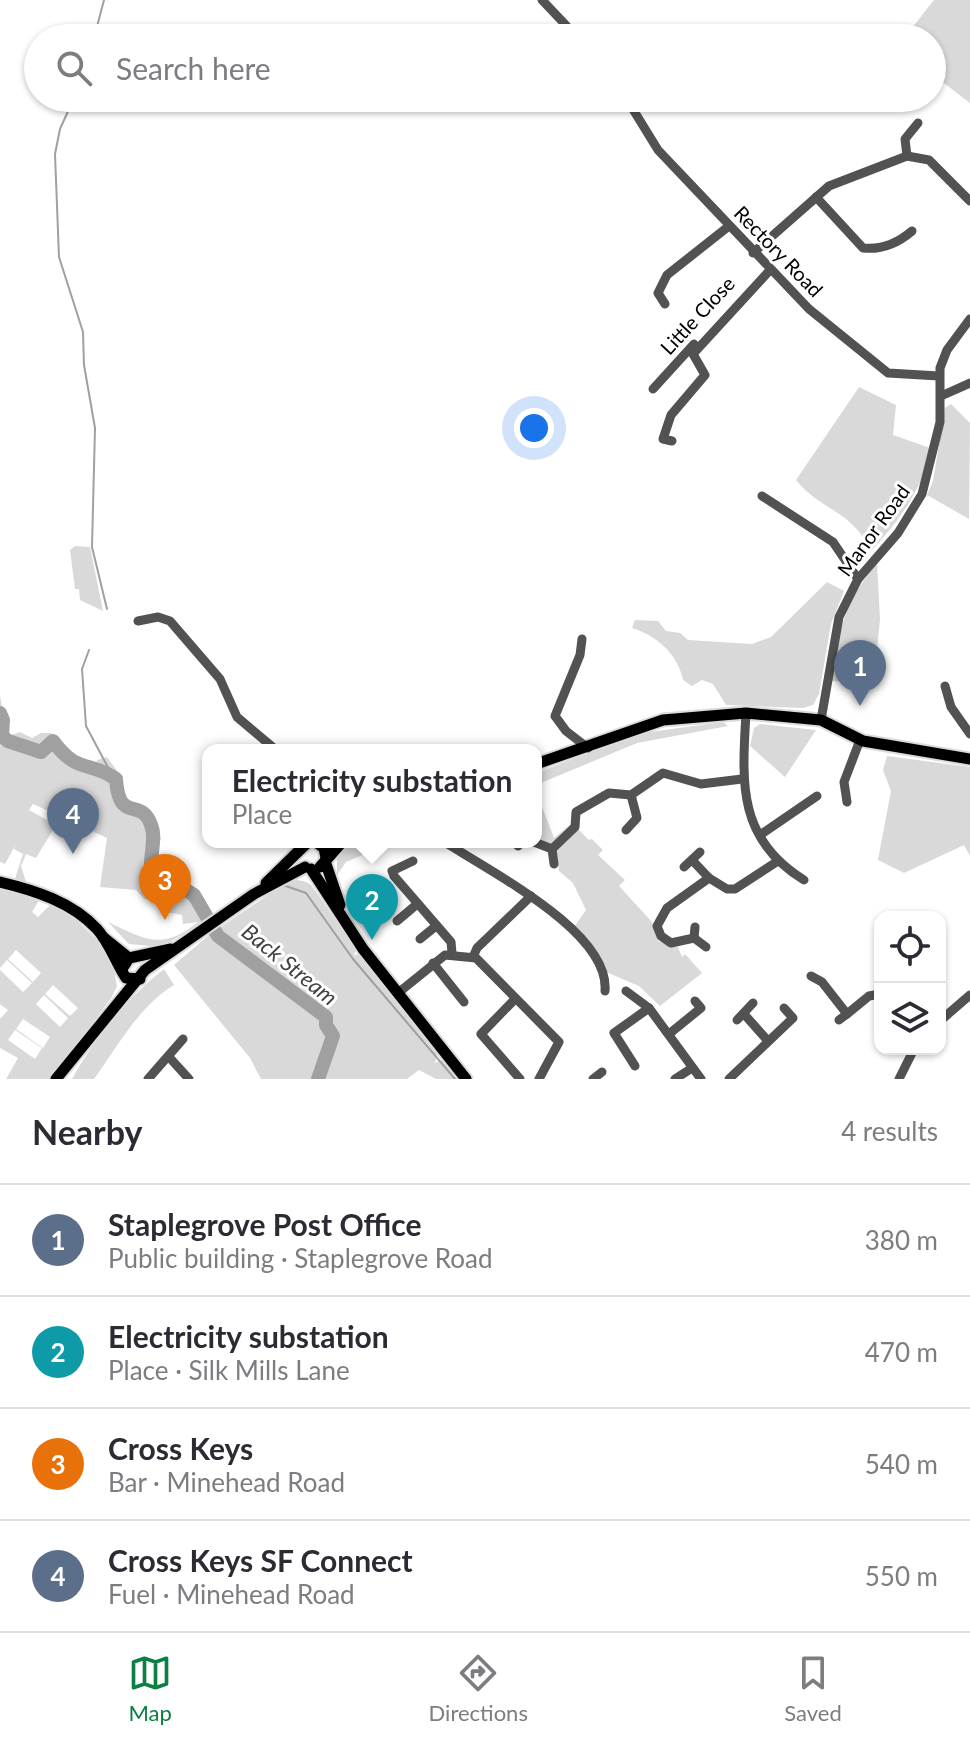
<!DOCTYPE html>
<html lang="en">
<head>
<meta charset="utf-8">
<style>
	body { margin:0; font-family:Lato,sans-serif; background:#f7f7f7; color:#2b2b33 }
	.controls { position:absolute; right:24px; bottom:24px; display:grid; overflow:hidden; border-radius:16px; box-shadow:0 2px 6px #0004 }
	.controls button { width:72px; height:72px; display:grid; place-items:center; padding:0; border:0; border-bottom:2px solid #e1e1e2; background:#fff; color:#2b2b33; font:40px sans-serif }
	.you { position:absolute; left:534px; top:428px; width:28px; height:28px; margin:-20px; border:6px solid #fff; border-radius:50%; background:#1a73e8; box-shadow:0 0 0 12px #1a73e833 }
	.badge { display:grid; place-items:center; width:52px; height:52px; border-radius:50%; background:#0b8043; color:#fff; font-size:26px; font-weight:700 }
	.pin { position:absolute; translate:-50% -66px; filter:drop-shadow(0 2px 4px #0008) }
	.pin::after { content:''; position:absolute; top:42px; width:28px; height:24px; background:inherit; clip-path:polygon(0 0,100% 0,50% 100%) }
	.popup { position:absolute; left:202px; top:744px; width:340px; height:104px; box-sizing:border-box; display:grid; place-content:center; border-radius:16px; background:#fff; filter:drop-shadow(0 2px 6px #0005); font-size:26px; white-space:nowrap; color:#7c7c81 }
	.popup b { font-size:30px; color:#2b2b33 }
	.popup::after { content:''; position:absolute; left:50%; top:100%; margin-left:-16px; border:16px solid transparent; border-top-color:#fff }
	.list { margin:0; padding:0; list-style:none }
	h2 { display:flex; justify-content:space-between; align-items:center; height:104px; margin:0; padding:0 32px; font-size:34px }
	h2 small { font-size:26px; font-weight:400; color:#7c7c81 }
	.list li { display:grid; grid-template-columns:52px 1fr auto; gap:24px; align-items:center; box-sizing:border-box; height:112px; padding:0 32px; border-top:2px solid #e1e1e2 }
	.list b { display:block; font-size:30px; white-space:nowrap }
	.list p { margin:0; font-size:26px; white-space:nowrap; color:#7c7c81 }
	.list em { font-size:26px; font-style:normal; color:#7c7c81 }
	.icon { flex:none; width:44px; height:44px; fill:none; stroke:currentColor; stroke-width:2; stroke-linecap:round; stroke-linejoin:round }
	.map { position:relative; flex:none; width:970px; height:1079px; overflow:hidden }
	.search { position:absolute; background:#fff; box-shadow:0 2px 6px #0004; left:24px; right:24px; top:24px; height:88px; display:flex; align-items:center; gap:20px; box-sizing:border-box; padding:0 28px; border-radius:44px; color:#7c7c81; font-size:30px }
	.sheet { height:552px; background:#fff }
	nav { display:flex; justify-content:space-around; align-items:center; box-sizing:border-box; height:112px; border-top:2px solid #e1e1e2; background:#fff; font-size:22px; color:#7c7c81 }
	nav a { display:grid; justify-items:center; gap:4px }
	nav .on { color:#0b8043 }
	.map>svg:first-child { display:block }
	.green { fill:#d9d9d9; fill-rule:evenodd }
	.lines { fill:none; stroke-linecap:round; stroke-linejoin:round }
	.stream { stroke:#a0a0a0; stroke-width:2 }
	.river { stroke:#a0a0a0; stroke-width:14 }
	.major-casing { stroke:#dbdbdb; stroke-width:15 }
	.minor { stroke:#525252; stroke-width:9 }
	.major { stroke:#000; stroke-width:11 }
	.labels { text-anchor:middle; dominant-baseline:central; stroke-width:6; stroke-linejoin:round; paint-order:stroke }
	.street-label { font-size:20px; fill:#000; stroke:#fff }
	.water-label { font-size:22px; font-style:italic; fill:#414141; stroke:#fff }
</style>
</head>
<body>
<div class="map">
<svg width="970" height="1079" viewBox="0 0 970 1079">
	<rect width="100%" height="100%" fill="#fff"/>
	<!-- green -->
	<g class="green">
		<polygon points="934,0 970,0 970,103 932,74 932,38 904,38"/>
		<path d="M859,387L896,405L893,435L933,449C920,491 901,519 871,551C852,510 821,511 796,480Z"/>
		<polygon points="951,404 970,423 969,519 927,495 933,481 945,408"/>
		<polygon points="75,546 90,547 103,611 80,600 79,589 75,589 70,550"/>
		<path d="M877,564L880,619L874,683L831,681C839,632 843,602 877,564Z"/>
		<path d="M827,582L844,591L831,624L819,694L813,705L803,708L726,705L713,684L702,680L692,686L683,680C678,654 656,635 632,628L635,620L658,621L666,631L680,633L688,640L752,644L771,637Z"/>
		<path d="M0,696L8,736L20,732L32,738L41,733H51L74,758L95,766L97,760L107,757L120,775L123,795L143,810L161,838L156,853C161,861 170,873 176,879C189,890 202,896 210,912L201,923L162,947L129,944L108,922C146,940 162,951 198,922L183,924L182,915L167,912L166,900L145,899L136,890L100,887L107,838L33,804L29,810L56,825L36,858L26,854L21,866L26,882L15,879L23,854L14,849L16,844L5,864L0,862Z"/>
		<polygon points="723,722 728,726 637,743 536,785 536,773 642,733"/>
		<polygon points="760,724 816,730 785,777 750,746 754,728"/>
		<polygon points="887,756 970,767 970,856 964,845 904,873 878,860 891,791 883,770"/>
		<polygon points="536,802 543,809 554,838 572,823 589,840 592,839 603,850 598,855 625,880 619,886 652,922 658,941 678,947 682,957 685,954 702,973 660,1006 639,986 606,972 574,927 586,910 573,883 559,871 556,848 536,838"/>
		<polygon points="353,842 393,842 346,862 337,875 337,858"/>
		<path d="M290,880C297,880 304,880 310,884C313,886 349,940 356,949L354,955L359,954L438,1052L435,1063L443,1059L457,1079H436L419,1070L407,1079H261L250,1058L174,965L209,935Z"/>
		<path d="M0,886L41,897L32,912L38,917L52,903L68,912L98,941L114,971L117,986L112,997L51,1079H6L18,1058L0,1048V1019L8,1010L0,1004V970L23,992L32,983L7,960L0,968ZM16,950L41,973L33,982L8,959ZM53,985L78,1008L70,1016L45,994ZM44,995L68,1018L60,1027L36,1004ZM23,1019L50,1037L43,1048L16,1029ZM15,1030L42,1048L35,1059L8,1040Z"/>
		<path d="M164,969L174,985C140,1005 117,1047 94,1079H72C96,1036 126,999 164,969Z"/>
	</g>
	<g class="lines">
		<!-- stream -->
		<g class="stream">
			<polyline points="94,38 104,0"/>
			<polyline points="74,98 60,129 55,154 59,257 83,332 84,365 95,428 92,547 107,609"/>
			<polyline points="89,650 82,669 86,726 112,775"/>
			<polyline points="283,885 306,893 353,959 455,1079"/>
		</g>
		<!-- river -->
		<path class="river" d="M0,713L3,720L2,736L8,741L41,752L53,741C78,775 89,760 116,779C119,825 141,796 151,825C156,836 151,852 151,864L162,866L168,879L194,895L218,936L326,1017V1025L333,1036L318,1079"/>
		<defs>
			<g id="major">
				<polyline points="536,764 663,720 746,713 821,720 863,741 970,759"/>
				<polyline points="316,842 324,848 326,858"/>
				<polyline points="325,861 340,905"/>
				<polyline points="320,867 342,842"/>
				<polyline points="311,869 363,949 466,1079"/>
				<path d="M0,882C34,890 72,902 97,929C109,942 116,963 126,978L140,979"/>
				<polyline points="266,883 308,842"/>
				<polyline points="103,937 129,958"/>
				<polyline points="122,969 129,958 171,949"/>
				<polyline points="56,1079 145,970 254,894 305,867"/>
			</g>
		</defs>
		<!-- major casing -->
		<use href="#major" class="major-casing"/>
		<!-- minor -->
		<g class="minor">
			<polyline points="542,0 578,38"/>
			<polyline points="626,98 658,150 809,309 888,373 939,376"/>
			<polyline points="907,156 905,139 918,123"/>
			<path d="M816,197L863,248C881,250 898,243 912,231"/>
			<polyline points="753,253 829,186 907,156 929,160 970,201"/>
			<polyline points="665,304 658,293 667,275 729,226"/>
			<polyline points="653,389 694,344"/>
			<polyline points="941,396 970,383"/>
			<polyline points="672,441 663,439 671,415 705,375 693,354 770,270"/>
			<polyline points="762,496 833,542 858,579"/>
			<polyline points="138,621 158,617 170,621 220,679 237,717 276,750"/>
			<polyline points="582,639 580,655 555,716 566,731 588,748"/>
			<polyline points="945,686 951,707 970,734"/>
			<path d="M746,713C742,782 737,839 804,880"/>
			<polyline points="821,720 839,617 858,579 898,533 922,494 940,422 940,368 947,350 970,319"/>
			<polyline points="847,802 844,782 860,740"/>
			<polyline points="626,830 637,818 631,795"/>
			<polyline points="760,835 817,796"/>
			<path d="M445,842C488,871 610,931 605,991"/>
			<polyline points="534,842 552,849 575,827 576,812 609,793 631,795 663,773 701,784 742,779"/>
			<polyline points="518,846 521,842"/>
			<polyline points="552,849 554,864"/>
			<polyline points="692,860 709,878"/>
			<polyline points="413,861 392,871 394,876 451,942 452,953"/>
			<polyline points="684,867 700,852"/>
			<polyline points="397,921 416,905"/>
			<polyline points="695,927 694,938 671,943 661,936 657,926 667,908 709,878 727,889 735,889 778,861"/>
			<polyline points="694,938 706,947"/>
			<polyline points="420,939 436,926"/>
			<polyline points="473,957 477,948 531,896"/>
			<polyline points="433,963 464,1002"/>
			<polyline points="811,976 822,982 847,1014 839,1020"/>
			<polyline points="626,991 649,1008"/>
			<polyline points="398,993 445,955 476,958 559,1042 539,1079"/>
			<polyline points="514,1000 481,1034 520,1079"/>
			<polyline points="744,1014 768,1041"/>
			<polyline points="847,1014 869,996 880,994"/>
			<polyline points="737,1020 753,1003"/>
			<polyline points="940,1021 970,995"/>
			<polyline points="669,1034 701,1008 695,1001"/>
			<polyline points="169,1057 189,1079"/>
			<polyline points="635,1066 614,1033 649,1008 701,1079"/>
			<polyline points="148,1079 183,1039"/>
			<polyline points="593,1079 602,1072"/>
			<polyline points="675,1079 692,1068"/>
			<polyline points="729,1079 793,1018 784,1008"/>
			<polyline points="899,1079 914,1049"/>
		</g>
		<!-- major -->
		<use href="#major" class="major"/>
	</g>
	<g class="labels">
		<!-- street labels -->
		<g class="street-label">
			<text transform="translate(779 251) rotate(46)">Rectory Road</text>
			<text transform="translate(697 315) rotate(-47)">Little Close</text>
			<text transform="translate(873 530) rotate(-54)">Manor Road</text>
		</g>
		<!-- water labels -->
		<g class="water-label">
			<text transform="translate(290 964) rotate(39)">Back Stream</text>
		</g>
	</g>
</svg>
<div class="controls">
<button><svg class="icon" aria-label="locate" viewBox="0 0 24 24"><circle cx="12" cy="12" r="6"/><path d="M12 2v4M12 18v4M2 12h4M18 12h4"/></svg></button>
<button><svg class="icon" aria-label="layers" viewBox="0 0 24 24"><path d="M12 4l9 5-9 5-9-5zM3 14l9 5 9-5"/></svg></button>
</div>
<div class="you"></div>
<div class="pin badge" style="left:860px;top:706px;background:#5c6f8a">1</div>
<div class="pin badge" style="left:372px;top:940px;background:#0f9aa8">2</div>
<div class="popup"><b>Electricity substation</b>Place</div>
<div class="pin badge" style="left:165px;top:920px;background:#e8710a">3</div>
<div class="pin badge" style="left:73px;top:854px;background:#5c6f8a">4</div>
<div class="search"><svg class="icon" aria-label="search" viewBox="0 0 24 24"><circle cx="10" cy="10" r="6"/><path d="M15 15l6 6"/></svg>Search here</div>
</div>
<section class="sheet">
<h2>Nearby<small>4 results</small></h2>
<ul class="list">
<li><span class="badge" style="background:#5c6f8a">1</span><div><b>Staplegrove Post Office</b><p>Public building · Staplegrove Road</p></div><em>380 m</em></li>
<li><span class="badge" style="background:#0f9aa8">2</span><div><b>Electricity substation</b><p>Place · Silk Mills Lane</p></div><em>470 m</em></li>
<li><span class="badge" style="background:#e8710a">3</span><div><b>Cross Keys</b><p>Bar · Minehead Road</p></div><em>540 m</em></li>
<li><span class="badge" style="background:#5c6f8a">4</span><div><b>Cross Keys SF Connect</b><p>Fuel · Minehead Road</p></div><em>550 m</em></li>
</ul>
</section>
<nav>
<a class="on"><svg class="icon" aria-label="map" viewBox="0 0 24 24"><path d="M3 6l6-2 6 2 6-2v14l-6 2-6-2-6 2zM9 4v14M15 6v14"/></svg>Map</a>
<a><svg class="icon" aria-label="directions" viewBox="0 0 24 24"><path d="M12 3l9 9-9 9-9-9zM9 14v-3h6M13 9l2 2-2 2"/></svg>Directions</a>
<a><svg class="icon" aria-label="saved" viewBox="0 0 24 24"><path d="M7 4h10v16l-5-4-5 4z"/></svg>Saved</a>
</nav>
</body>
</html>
